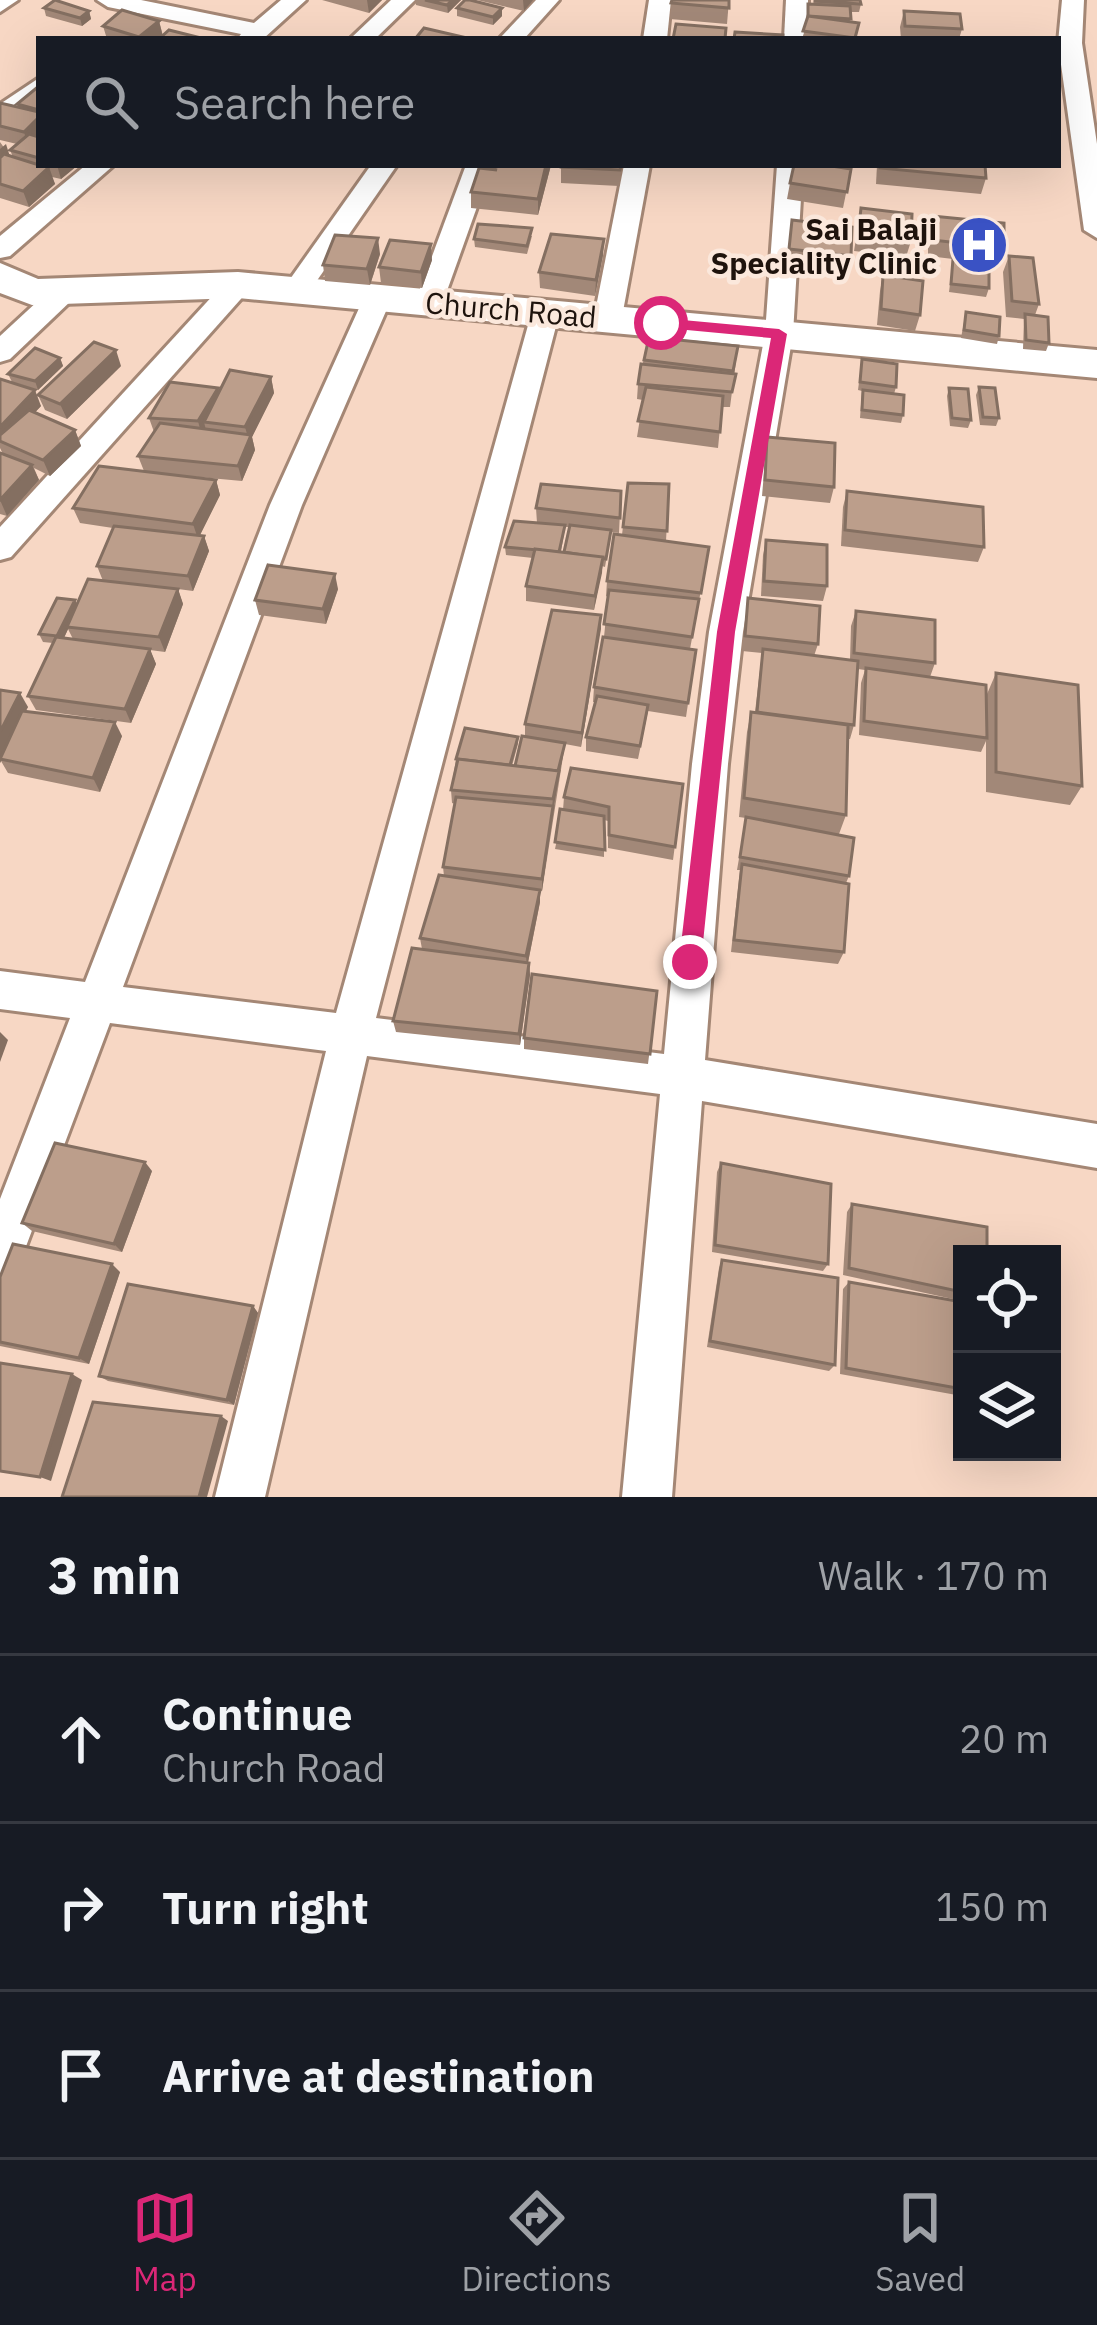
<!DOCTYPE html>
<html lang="en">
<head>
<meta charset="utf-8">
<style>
	body { margin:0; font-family:"IBM Plex Sans",sans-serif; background:#20242c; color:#f1f3f6 }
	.controls { position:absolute; right:36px; bottom:36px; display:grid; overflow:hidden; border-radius:0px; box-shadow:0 12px 48px #0002 }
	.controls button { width:108px; height:108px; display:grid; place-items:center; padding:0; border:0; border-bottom:3px solid #363941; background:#171b24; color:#f1f3f6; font:60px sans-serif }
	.stop { position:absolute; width:36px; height:36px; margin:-27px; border:9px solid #db2777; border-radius:50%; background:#fff }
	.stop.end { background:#db2777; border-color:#fff; box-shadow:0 3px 12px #0008 }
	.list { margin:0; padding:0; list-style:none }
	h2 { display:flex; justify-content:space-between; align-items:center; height:156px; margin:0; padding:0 48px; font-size:51px }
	h2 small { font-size:39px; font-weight:400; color:#9ea1a6 }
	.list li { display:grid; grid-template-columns:78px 1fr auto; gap:36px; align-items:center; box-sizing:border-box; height:168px; padding:0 48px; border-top:3px solid #363941 }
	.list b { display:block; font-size:45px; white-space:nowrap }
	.list p { margin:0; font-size:39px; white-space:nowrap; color:#9ea1a6 }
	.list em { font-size:39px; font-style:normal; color:#9ea1a6 }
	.icon { flex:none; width:66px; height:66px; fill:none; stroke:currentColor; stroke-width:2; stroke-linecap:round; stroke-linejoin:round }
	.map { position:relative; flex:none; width:1097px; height:1497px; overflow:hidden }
	.search { position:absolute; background:#171b24; box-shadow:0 12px 48px #0002; left:36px; right:36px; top:36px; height:132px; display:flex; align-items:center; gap:30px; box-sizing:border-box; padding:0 42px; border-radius:0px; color:#9ea1a6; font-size:45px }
	.sheet { height:660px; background:#171b24 }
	nav { display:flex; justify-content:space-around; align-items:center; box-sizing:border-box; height:168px; border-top:3px solid #363941; background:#171b24; font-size:33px; color:#9ea1a6 }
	nav a { display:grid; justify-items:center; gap:6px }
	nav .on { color:#db2777 }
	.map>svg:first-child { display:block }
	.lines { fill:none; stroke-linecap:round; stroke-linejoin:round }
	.street-casing { stroke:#a48775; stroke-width:6 }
	.secondary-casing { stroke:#a48775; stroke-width:6 }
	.street { fill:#fff; fill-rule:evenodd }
	.secondary { fill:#fff; fill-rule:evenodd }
	.wall { fill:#a28878; fill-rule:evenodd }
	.shaded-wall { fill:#846f61 }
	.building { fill:#bc9e8b; stroke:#846f61; stroke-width:3 }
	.route { fill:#db2777 }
	.labels { text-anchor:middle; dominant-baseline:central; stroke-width:9; stroke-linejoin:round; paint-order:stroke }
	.far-poi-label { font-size:30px; font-weight:bold; fill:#1e130d; stroke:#fbe8dc; text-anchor:end }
	.far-street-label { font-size:30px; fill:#1e130d; stroke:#fbe8dc }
</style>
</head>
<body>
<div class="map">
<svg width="1097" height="1497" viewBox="0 0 1097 1497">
	<rect width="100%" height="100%" fill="#f7d7c4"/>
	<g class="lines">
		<defs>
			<g id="street">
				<polygon points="0,0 18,0 0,12"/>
				<polygon points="97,0 141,0 254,23 281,0 306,0 263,39 237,39 241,34 108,7"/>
				<polygon points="391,0 415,0 375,39 350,39"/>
				<polygon points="536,0 559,0 524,39 499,39"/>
				<polygon points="649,0 671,0 667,39 643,39"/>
				<polygon points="786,0 808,0 808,39 784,39"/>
				<polygon points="1062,0 1084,0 1082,43 1097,144 1097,238 1084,230 1058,43"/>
				<polygon points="39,78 39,97 0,123 0,104"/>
				<polygon points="86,165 114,165 10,256 0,258 0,236"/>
				<polygon points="371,165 397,165 307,295 287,295 283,289"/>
				<polygon points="466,165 492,165 443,302 429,311 419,308 415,302"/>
				<polygon points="624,165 650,165 622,317 608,326 594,317"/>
				<polygon points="777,165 803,165 793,334 743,632 728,764 705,1060 1097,1124 1097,1168 702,1101 672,1497 622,1497 660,1094 367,1056 265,1497 215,1497 326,1051 110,1023 16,1273 0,1280 0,1199 70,1018 0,1009 0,971 85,982 270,505 365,295 379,286 393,295 302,505 123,987 336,1013 532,311 546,302 560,311 376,1018 664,1054 692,764 709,632 765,334"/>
				<polygon points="238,276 252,285 248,291 11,557 0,560 0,527 228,279"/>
				<polygon points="63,284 77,293 73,299 10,359 0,362 0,336 53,287"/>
			</g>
			<polygon id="secondary" points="0,263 38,279 238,272 1097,350 1097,378 238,298 32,305 0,293"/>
		</defs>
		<!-- street casing -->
		<use href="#street" class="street-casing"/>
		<!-- secondary casing -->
		<use href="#secondary" class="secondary-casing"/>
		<!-- street -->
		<use href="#street" class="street"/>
		<!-- secondary -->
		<use href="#secondary" class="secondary"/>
	</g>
	<!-- wall -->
	<g class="wall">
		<polygon points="322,0 382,0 369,13"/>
		<polygon points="415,0 461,0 448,13 416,5"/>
		<polygon points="477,0 533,0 524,11"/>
		<polygon points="672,0 729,0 727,24 670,19"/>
		<polygon points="814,1 861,4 859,12 851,12 850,22 859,23 856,39 802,39"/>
		<polygon points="44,8 89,11 91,19 82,26 46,16"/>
		<polygon points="457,8 502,16 493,25 457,16"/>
		<polygon points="904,11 962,29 959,39 901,39 900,27"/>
		<polygon points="159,21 163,36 205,39 107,39 103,26"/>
		<polygon points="39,86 39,165 78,165 61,179 52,177 55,184 29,207 0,198 0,142 10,156 13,157 10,150 17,144 0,140 0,103 18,107 17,104"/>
		<polygon points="480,165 551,165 538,215 471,208 471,192"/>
		<polygon points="561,165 622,165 619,186 561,183"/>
		<polygon points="877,165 985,165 986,178 981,194 876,184"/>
		<polygon points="851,169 843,208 787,199 790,183"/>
		<polygon points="861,208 911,241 906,257 854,251"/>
		<polygon points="932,216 1004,248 999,264 967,260 989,288 986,297 949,292 953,259 928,256 928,232"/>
		<polygon points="792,220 851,256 847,272 786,265"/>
		<polygon points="532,236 527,254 475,247 474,239"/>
		<polygon points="380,254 370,285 325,281 323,265"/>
		<polygon points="603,255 595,296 540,288 539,272"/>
		<polygon points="1009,256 1039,304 1035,315 1049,343 1046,351 1023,349 1024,319 1006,317 1003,272"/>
		<polygon points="432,260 422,288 381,283 379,267"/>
		<polygon points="883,275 920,315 915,331 877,325 880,291"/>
		<polygon points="966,312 999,336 997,344 961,338"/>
		<polygon points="649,337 738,346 730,407 722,407 718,448 637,437 643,400 637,399 638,384"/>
		<polygon points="60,358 63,366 38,390 12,382 8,374"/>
		<polygon points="862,359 896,387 894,394 903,415 901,423 860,418 862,391 858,390"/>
		<polygon points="121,366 67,419 45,410 38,395"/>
		<path d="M271,377L274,393L252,437L255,450L242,481L166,474L216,480L220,495L200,535L204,536L209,551L193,591L178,589L183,604L165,652L150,650L156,664L131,723L36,710L28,696L53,643L43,642L39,634L75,600L77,605L103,581L97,566L113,528L80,523L73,508L144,471L138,456L154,432L149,418L218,388L219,392ZM68,629L73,639L64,638Z"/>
		<polygon points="0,379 41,406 35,412 75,430 81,446 50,476 34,468 39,480 7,516 0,514 0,453 3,454 0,448"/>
		<polygon points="979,387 999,418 996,426 980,425 976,395"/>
		<polygon points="949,388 971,420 968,428 950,426 947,396"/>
		<polygon points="767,437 834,487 830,503 762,496"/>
		<polygon points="628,483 669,484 666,541 709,547 690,649 696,650 686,717 648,711 638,759 586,751 586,737 595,702 593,702 594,687 604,637 608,597 606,596 607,581 622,535"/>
		<path d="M621,491L619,533L611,532L605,567L602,566L594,610L526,601V586L533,558L506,555L505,547L537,523L536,508ZM565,527H569L564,552H561Z"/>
		<polygon points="847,491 984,547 978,562 841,546 843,507"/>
		<polygon points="766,540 827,586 823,601 761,596 763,555"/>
		<polygon points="338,589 326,624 259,615 255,600"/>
		<polygon points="748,598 818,644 814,656 850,660 851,626 856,611 935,663 930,677 987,694 996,673 1082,786 1070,805 986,792 986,741 981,752 859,735 861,683 865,670 858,669 854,725 850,739 848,739 846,815 839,834 849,876 846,883 844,952 838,964 731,952 740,870 737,870 746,818 739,817 747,732 751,712 755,712 762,653 742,651"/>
		<polygon points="601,615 581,747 565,744 542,891 540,891 540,902 528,963 529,963 530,975 520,1045 396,1032 393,1021 422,949 420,938 444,876 443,867 455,804 452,803 451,790 456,759 518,737 518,744 512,766 515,766 525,737 525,724"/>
		<polygon points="0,690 28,707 25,711 122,736 100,792 8,773 1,761 0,763"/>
		<polygon points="683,784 673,860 608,848 608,821 604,820 604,857 555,849 563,810 564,797"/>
		<polygon points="657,991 648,1064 524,1049 524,1038"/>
		<polygon points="721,1163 828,1264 823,1271 712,1252 717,1172"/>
		<polygon points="152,1171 122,1252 32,1231 22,1223"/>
		<polygon points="852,1204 962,1254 962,1301 843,1275 847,1212"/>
		<polygon points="722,1260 835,1365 829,1371 707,1347 719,1268"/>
		<polygon points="120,1272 89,1364 0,1346 0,1277"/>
		<polygon points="849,1282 962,1302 962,1396 840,1374 843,1289"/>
		<polygon points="253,1306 258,1313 234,1405 108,1381 99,1376"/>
	</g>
	<!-- shaded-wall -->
	<g class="shaded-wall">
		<polygon points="367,0 382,0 369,13"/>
		<polygon points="453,0 461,0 448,13 447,5"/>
		<polygon points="523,0 533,0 524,11"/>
		<polygon points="502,8 502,16 493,25 493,17"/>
		<polygon points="89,11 91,19 82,26 80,18"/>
		<polygon points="159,21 163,37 160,39 140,39 139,37"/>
		<polygon points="39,117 39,139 29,148 24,132"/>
		<polygon points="6,144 11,160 0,170 0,149"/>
		<polygon points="57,165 78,165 61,179"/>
		<polygon points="546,165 551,165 538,215 538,199"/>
		<polygon points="49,167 55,184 29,207 23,191"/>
		<polygon points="378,238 380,254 370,285 367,269"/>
		<polygon points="604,239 603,255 595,296 596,280"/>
		<polygon points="431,244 432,260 422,288 421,272"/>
		<polygon points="116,350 121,366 67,419 60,404"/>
		<polygon points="60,358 63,366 38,390 35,381"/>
		<polygon points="271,377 274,393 252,437 255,450 242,481 238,466 249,441 245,427"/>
		<polygon points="218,388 223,404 204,422 206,430 202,437 198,421"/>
		<polygon points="35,390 41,406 6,444 0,441 0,427"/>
		<polygon points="75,430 81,446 50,476 43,460"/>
		<polygon points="32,465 39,480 7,516 0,500"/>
		<polygon points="216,480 220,495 198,539 193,524"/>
		<polygon points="204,536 209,551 193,591 188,576"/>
		<polygon points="603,557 602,573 594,610 595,596"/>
		<polygon points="335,574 338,589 326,624 323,609"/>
		<polygon points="178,589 183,604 165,652 159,637"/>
		<polygon points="75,600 78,608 61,644 57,636"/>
		<polygon points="601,615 601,629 581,747 582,733"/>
		<polygon points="150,649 156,664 131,723 125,709"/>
		<polygon points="20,693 28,707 0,763 0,732"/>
		<polygon points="115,722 122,736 100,792 93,778"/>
		<polygon points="565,743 553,811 542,891 542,879 553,799"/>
		<polygon points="540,890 540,902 527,967 526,956"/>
		<polygon points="529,963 530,975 520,1045 519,1034"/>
		<polygon points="0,1032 8,1040 0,1062"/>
		<polygon points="145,1162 152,1171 122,1252 114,1244"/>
		<polygon points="112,1264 120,1272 89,1364 79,1358"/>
		<polygon points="253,1306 258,1313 234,1405 227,1400"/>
		<polygon points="72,1374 82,1380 51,1481 40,1477"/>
		<polygon points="221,1416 228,1421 207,1497 199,1497"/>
	</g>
	<!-- building -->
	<g class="building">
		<polygon points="55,0 89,11 80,18 44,8"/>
		<polygon points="425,0 453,0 447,5"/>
		<polygon points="465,0 470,0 502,8 493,17 457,8"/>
		<polygon points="672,0 729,0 729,8 671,3"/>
		<polygon points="815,0 860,0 861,4 815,1"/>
		<polygon points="808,4 850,6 851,19 808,16"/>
		<polygon points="122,10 159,21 139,37 103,26"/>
		<polygon points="904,11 960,14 962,29 905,26"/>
		<polygon points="808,16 859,23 855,38 803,31"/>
		<polygon points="676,24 726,28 725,39 673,39"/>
		<polygon points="424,28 463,37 462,39 415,39"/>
		<polygon points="169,30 205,39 159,39"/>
		<polygon points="735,32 783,35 783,39 734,39"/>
		<polygon points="39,86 39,110 17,104"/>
		<polygon points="0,103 39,112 39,117 24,132 0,126"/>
		<polygon points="29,134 39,137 39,158 10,150"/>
		<polygon points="4,154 39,165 49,167 23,191 0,184 0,158"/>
		<polygon points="480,165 546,165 538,199 471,192 479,168 497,170"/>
		<polygon points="561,165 621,165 620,170 561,167"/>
		<polygon points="794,165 825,165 851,169 847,192 790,183"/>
		<polygon points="880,165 985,165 986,178 880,168"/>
		<polygon points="861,208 912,214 911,241 858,235"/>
		<polygon points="932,216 1004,223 1004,248 932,240"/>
		<polygon points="792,220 852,227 851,256 789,249"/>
		<polygon points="478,224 532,228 527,246 474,239"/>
		<polygon points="551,234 604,239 596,280 539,272"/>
		<polygon points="335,235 378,238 367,269 323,265"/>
		<polygon points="390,240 431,244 421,272 379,267"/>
		<polygon points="1009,256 1033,258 1039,304 1012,301"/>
		<polygon points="953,259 989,263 989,288 951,284"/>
		<polygon points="883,275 923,281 920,315 881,309"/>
		<polygon points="966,312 1000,317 999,336 964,330"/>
		<polygon points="1025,314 1048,317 1049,343 1026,340"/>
		<polygon points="649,337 738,346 733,371 644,360"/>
		<polygon points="94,342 116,350 60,404 38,395"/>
		<polygon points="35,348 60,358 35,381 8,374"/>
		<polygon points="862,359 897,364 896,387 860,382"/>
		<polygon points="641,364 736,374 732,392 638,384"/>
		<polygon points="230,370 271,377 245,427 204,422"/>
		<polygon points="0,379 35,390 0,427"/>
		<polygon points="170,382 218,388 198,421 149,418"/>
		<polygon points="646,387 723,396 720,432 638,421"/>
		<polygon points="979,387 995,388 999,418 983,417"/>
		<polygon points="949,388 968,389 971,420 952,418"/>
		<polygon points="863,390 904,395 903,415 862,410"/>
		<polygon points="29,410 75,430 43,460 0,441 0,435"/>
		<polygon points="160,423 251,435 238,466 138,456"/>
		<polygon points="767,437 835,443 834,487 765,480"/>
		<polygon points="0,453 32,465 0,500"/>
		<polygon points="99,466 216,480 193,524 73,508"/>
		<polygon points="628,483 669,484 667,531 623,527"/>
		<polygon points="541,484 621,491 620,518 536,508"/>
		<polygon points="847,491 983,507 984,547 845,530"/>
		<polygon points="514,521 565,525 559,552 505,547"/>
		<polygon points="570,525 611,530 606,559 564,552"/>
		<polygon points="114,526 204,536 188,576 97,566"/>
		<polygon points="614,534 709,547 701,593 607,581"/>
		<polygon points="766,540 827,545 827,586 764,581"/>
		<polygon points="535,549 603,557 595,596 526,586"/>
		<polygon points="268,565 335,574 323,609 255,600"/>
		<polygon points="88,579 178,589 159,637 67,627"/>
		<polygon points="609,590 699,599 692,637 604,624"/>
		<polygon points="57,598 75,600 57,636 39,634"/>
		<polygon points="748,598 820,606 818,644 745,636"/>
		<polygon points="552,610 601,615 582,733 525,724"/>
		<polygon points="856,611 935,620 935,663 854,653"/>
		<polygon points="56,637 150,649 125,709 28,696"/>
		<polygon points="603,637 696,650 688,703 594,687"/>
		<polygon points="763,649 858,661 854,725 757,712"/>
		<polygon points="866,668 986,685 987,738 864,721"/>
		<polygon points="996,673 1078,685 1082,786 996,772"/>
		<polygon points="0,690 20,693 0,732"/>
		<polygon points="597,696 648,705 640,746 586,737"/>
		<polygon points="22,711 115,722 93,778 0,759"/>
		<polygon points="751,712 848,725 846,815 744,798"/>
		<polygon points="465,728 518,737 510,765 456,759"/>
		<polygon points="522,736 565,743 558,771 515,766"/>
		<polygon points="458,759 559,771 553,799 451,790"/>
		<polygon points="571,768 683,784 675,847 609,835 609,807 564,797"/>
		<polygon points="456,797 553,806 542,879 443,867"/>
		<polygon points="560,809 604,816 605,850 555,842"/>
		<polygon points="746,817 854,838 849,876 740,857"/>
		<polygon points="742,864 849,884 844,952 734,940"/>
		<polygon points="439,875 540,890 526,956 420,938"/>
		<polygon points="412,948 529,963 519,1034 393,1021"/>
		<polygon points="532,974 657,991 650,1054 524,1038"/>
		<polygon points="55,1143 145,1162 114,1244 22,1223"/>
		<polygon points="721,1163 831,1184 828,1264 715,1245"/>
		<polygon points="852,1204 987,1227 987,1254 962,1254 962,1292 849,1268"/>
		<polygon points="13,1244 112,1264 79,1358 0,1342 0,1277"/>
		<polygon points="722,1260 838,1278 835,1365 710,1341"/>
		<polygon points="849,1282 962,1302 962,1389 846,1368"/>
		<polygon points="128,1284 253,1306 227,1400 99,1376"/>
		<polygon points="0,1363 72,1374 40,1477 0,1471"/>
		<polygon points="93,1402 221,1416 199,1497 62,1497"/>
	</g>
	<!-- route -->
	<polygon class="route" points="661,318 779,329 787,334 735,632 701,962 690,972 679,962 717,632 771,338 655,327 653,323"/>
	<!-- icons -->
	<defs>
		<symbol id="hospital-disc" viewBox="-11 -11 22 22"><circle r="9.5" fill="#3a52c4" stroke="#fbe8dc"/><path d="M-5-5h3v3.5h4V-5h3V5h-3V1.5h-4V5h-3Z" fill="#fff"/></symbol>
	</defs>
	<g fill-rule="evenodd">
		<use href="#hospital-disc" x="946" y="212" width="66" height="66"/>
	</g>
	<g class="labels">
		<!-- far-poi labels -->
		<g class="far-poi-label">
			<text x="937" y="228">Sai Balaji<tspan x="937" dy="34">Speciality Clinic</tspan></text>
		</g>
		<!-- far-street labels -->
		<g class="far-street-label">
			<text transform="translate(511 309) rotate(5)">Church Road</text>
		</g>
	</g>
</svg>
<div class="controls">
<button><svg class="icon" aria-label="locate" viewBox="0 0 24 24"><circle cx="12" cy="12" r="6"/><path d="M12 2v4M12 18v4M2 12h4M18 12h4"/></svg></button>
<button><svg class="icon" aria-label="layers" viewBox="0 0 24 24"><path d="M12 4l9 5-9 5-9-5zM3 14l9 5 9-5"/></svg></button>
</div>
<div class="stop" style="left:661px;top:323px"></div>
<div class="stop end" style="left:690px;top:962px"></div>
<div class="search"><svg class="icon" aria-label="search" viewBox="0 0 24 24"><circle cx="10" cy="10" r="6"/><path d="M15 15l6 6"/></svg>Search here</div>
</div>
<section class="sheet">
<h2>3 min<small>Walk · 170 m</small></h2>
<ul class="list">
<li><svg class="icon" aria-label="ahead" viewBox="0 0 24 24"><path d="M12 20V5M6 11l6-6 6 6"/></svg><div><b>Continue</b><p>Church Road</p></div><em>20 m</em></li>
<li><svg class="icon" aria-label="right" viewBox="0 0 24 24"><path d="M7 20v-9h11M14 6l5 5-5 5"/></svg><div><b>Turn right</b></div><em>150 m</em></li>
<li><svg class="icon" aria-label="arrive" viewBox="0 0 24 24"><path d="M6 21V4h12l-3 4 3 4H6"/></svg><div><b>Arrive at destination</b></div></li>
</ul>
</section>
<nav>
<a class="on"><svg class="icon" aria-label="map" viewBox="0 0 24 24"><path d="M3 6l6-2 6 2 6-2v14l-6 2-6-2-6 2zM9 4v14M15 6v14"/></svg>Map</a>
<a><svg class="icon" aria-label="directions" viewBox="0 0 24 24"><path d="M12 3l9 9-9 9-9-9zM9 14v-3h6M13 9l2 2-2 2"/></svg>Directions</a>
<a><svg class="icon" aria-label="saved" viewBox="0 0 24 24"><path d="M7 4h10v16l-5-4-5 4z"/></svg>Saved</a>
</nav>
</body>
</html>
